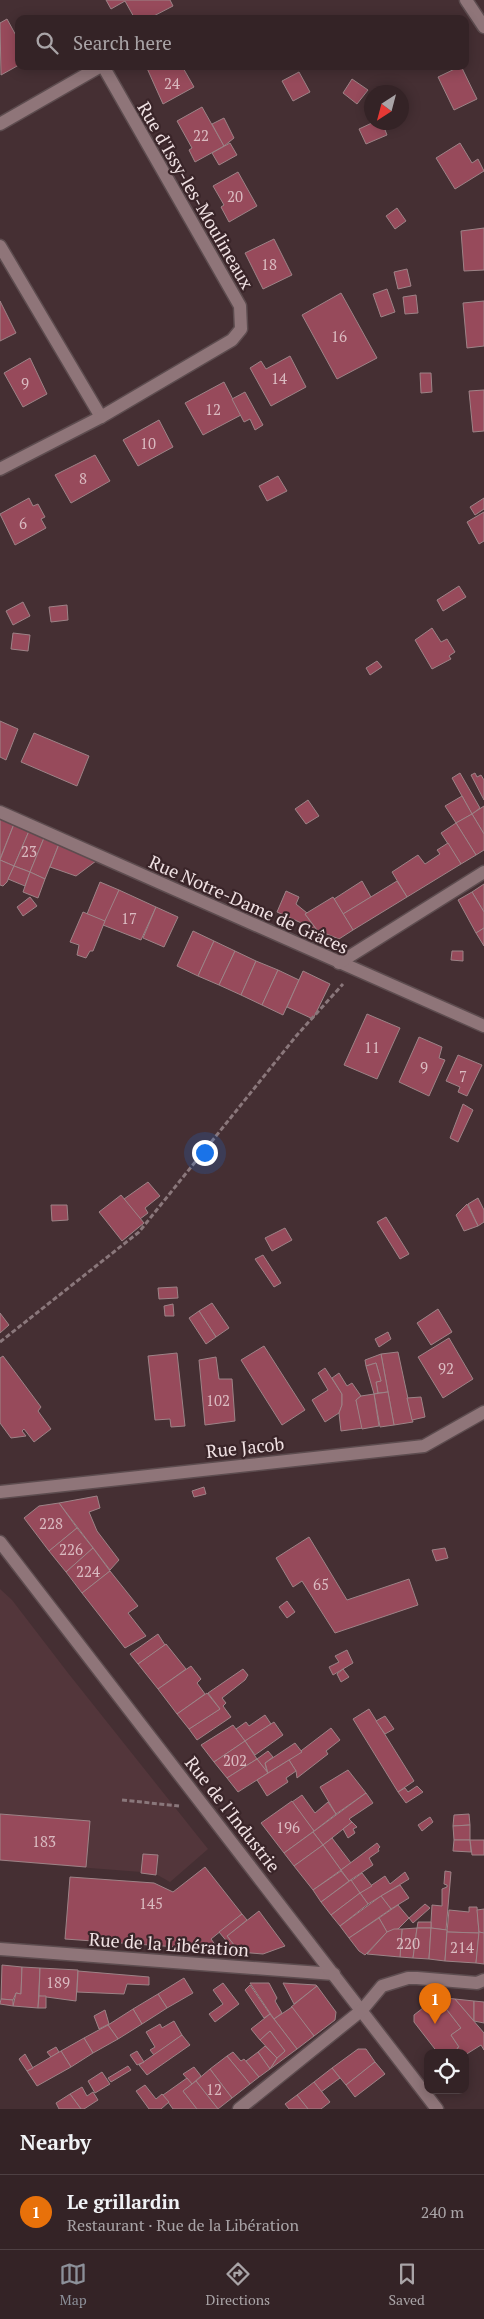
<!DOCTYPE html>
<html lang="en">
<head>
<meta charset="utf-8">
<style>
	body { margin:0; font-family:"PT Serif",serif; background:#3f2f32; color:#f1f3f6 }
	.controls { position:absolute; right:15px; bottom:15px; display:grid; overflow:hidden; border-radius:10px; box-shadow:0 2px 12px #0003 }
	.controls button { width:45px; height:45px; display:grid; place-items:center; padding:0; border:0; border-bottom:1px solid #4e4043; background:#342326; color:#f1f3f6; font:25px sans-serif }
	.compass { position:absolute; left:364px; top:85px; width:45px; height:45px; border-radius:50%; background:#342326; box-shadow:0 2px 12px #0003; rotate:216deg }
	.you { position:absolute; left:204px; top:1152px; width:18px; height:18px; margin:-12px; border:4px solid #fff; border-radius:50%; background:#1a73e8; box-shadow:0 0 0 8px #1a73e833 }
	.badge { display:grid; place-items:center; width:32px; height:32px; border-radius:50%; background:#8c9099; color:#fff; font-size:16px; font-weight:700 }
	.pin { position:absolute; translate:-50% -41px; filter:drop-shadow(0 1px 2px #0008) }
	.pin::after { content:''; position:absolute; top:26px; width:18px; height:15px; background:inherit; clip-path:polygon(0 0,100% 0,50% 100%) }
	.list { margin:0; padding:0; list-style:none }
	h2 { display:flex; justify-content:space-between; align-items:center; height:65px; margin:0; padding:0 20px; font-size:21px }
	h2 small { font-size:16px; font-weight:400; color:#a9a4a7 }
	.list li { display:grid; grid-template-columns:32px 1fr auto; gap:15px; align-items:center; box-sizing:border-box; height:75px; padding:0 20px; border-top:1px solid #4e4043 }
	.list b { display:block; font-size:19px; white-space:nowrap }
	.list p { margin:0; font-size:16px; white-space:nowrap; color:#a9a4a7 }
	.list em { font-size:16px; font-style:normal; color:#a9a4a7 }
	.icon { flex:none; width:28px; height:28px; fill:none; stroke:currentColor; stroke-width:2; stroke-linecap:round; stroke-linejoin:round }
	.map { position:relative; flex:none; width:484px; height:2109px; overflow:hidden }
	.search { position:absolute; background:#342326; box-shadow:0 2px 12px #0003; left:15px; right:15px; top:15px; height:55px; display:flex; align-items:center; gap:12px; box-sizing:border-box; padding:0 18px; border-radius:10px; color:#a9a4a7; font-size:19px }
	.sheet { height:140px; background:#342326 }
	nav { display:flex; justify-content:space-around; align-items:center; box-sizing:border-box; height:70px; border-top:1px solid #4e4043; background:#342326; font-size:14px; color:#a9a4a7 }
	nav a { display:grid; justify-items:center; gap:2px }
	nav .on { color:#8c9099 }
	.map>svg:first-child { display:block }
	.built { fill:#53363b }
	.building { fill:#974a5b; stroke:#9d8387 }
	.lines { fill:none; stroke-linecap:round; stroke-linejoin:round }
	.street-casing { stroke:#5d4c4f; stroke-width:15 }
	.secondary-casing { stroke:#5d4c4f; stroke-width:15 }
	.path { stroke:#8a777b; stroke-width:3; stroke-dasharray:5 2.5; stroke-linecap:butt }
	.street { stroke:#8f7579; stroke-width:12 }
	.secondary { stroke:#8f7579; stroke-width:12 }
	.labels { text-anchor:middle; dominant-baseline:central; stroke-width:4.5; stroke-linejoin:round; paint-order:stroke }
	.number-label { font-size:15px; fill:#dabbc1 }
	.street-label { font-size:18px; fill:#f0e1e3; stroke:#3a2529 }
</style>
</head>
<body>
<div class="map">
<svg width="484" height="2109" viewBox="0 0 484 2109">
	<rect width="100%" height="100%" fill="#452f33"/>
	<!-- built -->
	<polygon class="built" points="0,1589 12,1600 68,1673 208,1849 170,1882 154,1873 0,1861"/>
	<!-- building -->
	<g class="building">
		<polygon points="106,0 170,0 173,6 148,19 135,19 125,1 111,9"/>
		<polygon points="7,19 19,41 19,65 1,75 0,23"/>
		<polygon points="146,66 182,66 194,87 163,104"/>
		<polygon points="461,66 477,99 454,110 438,77"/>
		<polygon points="299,72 310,92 293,101 282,81"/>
		<polygon points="352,79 368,90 357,104 343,93"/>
		<polygon points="202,107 224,146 195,162 189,150 192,148 177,121"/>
		<polygon points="224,118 234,138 224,146 212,124"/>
		<polygon points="374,122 382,122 387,135 366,144 359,129"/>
		<polygon points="230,143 237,155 219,165 212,153"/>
		<polygon points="460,143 472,163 478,159 484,171 455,189 436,158"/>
		<polygon points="238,172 257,206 229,222 221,207 224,205 213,186"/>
		<polygon points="397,208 406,221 395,229 386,216"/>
		<polygon points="484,228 484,270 464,271 461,231"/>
		<polygon points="274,239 292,275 263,289 245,253"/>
		<polygon points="407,269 411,286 398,289 394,272"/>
		<polygon points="387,289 395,312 381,317 373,294"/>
		<polygon points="341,293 377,358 337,379 302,315"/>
		<polygon points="416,295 418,313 405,314 403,297"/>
		<polygon points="0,301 16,333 0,341"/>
		<polygon points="484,301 484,346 467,348 463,303"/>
		<polygon points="290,356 306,387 271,406 250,368 261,361 266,369"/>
		<polygon points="30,358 47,394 23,407 4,373"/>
		<polygon points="420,373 431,373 432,392 421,393"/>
		<polygon points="224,382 241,415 203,435 185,403"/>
		<polygon points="484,390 484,431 473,432 469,391"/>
		<polygon points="245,392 263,425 255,430 250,419 244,422 232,399"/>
		<polygon points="159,420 173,447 138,466 123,440"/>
		<polygon points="95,455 110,481 71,503 55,475"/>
		<polygon points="278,476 287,491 267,501 259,486"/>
		<polygon points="29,498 33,506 38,504 45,517 41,519 46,528 15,545 0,514"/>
		<polygon points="484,498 484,509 475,515 470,507"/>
		<polygon points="484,512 484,541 479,544 467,522"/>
		<polygon points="459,586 466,597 443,611 437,600"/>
		<polygon points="23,602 30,616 13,625 6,611"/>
		<polygon points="67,605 68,620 51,622 49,607"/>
		<polygon points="432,628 441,642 447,639 455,652 449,656 451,659 432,669 415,640"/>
		<polygon points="13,633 30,635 28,651 11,649"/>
		<polygon points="377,661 382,667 370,675 366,668"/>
		<polygon points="0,721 18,729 6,760 0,757"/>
		<polygon points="34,733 89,756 77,786 21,762"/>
		<polygon points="460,773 480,808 472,814 452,778"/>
		<polygon points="475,773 477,777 481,775 484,780 484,800 471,775"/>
		<polygon points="462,796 472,814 456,823 445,806"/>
		<polygon points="308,800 319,816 306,824 295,809"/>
		<polygon points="484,806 484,834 472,814"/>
		<polygon points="472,814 484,834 484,850 476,855 456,823"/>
		<polygon points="0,818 14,824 0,859"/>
		<polygon points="456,823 476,855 461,864 441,833"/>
		<polygon points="14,824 29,831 14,866 0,860"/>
		<polygon points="29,831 44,838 30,872 14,866"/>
		<polygon points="44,838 59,844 45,879 30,872"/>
		<polygon points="448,843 461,864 407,897 392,872 418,855 425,864 440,854 437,850"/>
		<polygon points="59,844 96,861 76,876 50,867"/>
		<polygon points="0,860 14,866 7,882 3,886 0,885"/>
		<polygon points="14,866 30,872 25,886 8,879"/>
		<polygon points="30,872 45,879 38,898 23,892"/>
		<polygon points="362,881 371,897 343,914 334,899"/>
		<polygon points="397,881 407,897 353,930 343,914"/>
		<polygon points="100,882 119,890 106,922 87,914"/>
		<polygon points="484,884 484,912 472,892"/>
		<polygon points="119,890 156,907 141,940 103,925"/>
		<polygon points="286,891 299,897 296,904 307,913 305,914 317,930 277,912"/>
		<polygon points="472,892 484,912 484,928 476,933 458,900"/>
		<polygon points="30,897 37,906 23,916 17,907"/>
		<polygon points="333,897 353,930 339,939 317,930 305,914"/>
		<polygon points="156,907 178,917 164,947 143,938"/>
		<polygon points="83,912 105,921 93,951 90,951 86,958 77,955 79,945 70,942"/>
		<polygon points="484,928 484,946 476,933"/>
		<polygon points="193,931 214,941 198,976 177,966"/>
		<polygon points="214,941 235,951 219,985 198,976"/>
		<polygon points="235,951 256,961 241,995 219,985"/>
		<polygon points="452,951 463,951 463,961 451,960"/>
		<polygon points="256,961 278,970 262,1005 241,995"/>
		<polygon points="278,970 299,980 283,1015 262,1005"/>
		<polygon points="303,971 330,984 313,1019 287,1007"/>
		<polygon points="367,1014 400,1028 377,1079 344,1065"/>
		<polygon points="419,1037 442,1047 439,1058 445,1060 429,1096 399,1082"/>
		<polygon points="458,1055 482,1065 467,1096 458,1092 460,1087 446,1081"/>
		<polygon points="463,1104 473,1110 458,1142 450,1138"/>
		<polygon points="148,1182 160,1196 145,1208 148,1213 140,1219 124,1199"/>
		<polygon points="121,1195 144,1223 122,1241 99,1212"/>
		<polygon points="478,1198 484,1210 484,1222 478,1226 468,1204"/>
		<polygon points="467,1204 478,1226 464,1231 456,1215"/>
		<polygon points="51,1205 67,1205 68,1220 52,1221"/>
		<polygon points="386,1217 409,1254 400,1259 377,1222"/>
		<polygon points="285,1228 292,1240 272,1251 265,1238"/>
		<polygon points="263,1255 281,1283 274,1287 255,1259"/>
		<polygon points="177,1287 178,1298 159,1299 158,1288"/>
		<polygon points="212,1303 229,1328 216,1337 199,1311"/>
		<polygon points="173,1304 174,1316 165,1316 164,1306"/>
		<polygon points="438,1309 452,1332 431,1345 417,1323"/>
		<polygon points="199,1311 216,1337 206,1344 189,1318"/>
		<polygon points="0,1313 9,1325 0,1333"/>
		<polygon points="388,1332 391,1339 379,1347 375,1339"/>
		<polygon points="449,1338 473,1379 443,1398 418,1357"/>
		<polygon points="264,1346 305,1410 282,1425 241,1360"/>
		<polygon points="398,1352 413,1422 394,1425 381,1354"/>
		<polygon points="177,1353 185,1426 171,1427 170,1419 155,1420 148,1356"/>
		<polygon points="381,1354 388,1392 378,1393 376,1382 381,1381 376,1363 366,1366 365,1360"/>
		<polygon points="3,1356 41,1407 38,1411 51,1429 34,1442 24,1429 22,1431 26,1436 11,1438 0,1423 0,1358"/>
		<polygon points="216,1357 219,1379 232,1379 235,1421 205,1425 199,1360"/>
		<polygon points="376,1363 381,1381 376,1382 378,1393 374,1394 366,1366"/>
		<polygon points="325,1368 342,1394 342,1405 339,1413 325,1422 312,1400 328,1390 318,1373"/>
		<polygon points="339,1373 347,1386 352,1383 361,1396 356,1400 363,1428 341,1431 339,1413 342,1405 342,1394 332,1378"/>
		<polygon points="388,1392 394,1425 380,1427 374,1394"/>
		<polygon points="374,1394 379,1426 362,1429 356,1400 361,1396"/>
		<polygon points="421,1397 425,1417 412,1420 407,1398"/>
		<polygon points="204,1487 206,1494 194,1497 192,1491"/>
		<polygon points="97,1496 100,1508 89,1512 97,1531 119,1560 110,1570 59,1503"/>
		<polygon points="59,1503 77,1528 49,1551 24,1518 39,1506"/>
		<polygon points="77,1528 93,1548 66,1572 49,1551"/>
		<polygon points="309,1537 347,1600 409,1579 418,1605 335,1633 302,1581 293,1587 276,1558"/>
		<polygon points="93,1548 110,1571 82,1593 66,1572"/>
		<polygon points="445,1548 448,1558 436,1561 432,1550"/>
		<polygon points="110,1571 138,1606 128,1613 146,1636 125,1648 82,1593"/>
		<polygon points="287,1601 295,1612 287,1618 279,1607"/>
		<polygon points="158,1634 165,1645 138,1664 130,1654"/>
		<polygon points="166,1644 186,1669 158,1689 138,1664"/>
		<polygon points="347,1650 353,1663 333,1675 329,1667 339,1662 335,1656"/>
		<polygon points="191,1666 201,1679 197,1683 205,1694 177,1714 158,1689"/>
		<polygon points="243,1669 248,1675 245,1680 222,1698 226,1703 223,1706 231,1717 197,1740 189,1729 220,1709 208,1693"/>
		<polygon points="343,1669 349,1677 341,1682 337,1674"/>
		<polygon points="207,1693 220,1709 189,1729 177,1714"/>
		<polygon points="369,1709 414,1781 398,1792 353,1719"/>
		<polygon points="265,1715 271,1724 245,1741 236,1729 246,1722 249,1726"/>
		<polygon points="385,1716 394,1729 385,1734 376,1721"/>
		<polygon points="274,1722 283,1735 255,1755 245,1741"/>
		<polygon points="233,1725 245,1741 214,1762 201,1745"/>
		<polygon points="331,1728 340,1740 326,1751 328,1754 297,1778 296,1771 289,1760"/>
		<polygon points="245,1741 257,1759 227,1778 214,1762"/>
		<polygon points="295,1743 302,1752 268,1773 265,1763"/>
		<polygon points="268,1751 273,1757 265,1763 267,1772 257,1759"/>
		<polygon points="257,1759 268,1773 238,1792 227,1778"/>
		<polygon points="289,1760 296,1771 286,1778 288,1782 267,1796 257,1780"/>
		<polygon points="348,1770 366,1793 336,1814 320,1787"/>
		<polygon points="417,1786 423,1792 406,1803 398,1792 405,1788 408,1792"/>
		<polygon points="366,1793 373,1803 349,1819 352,1822 323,1845 313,1832"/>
		<polygon points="302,1795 315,1813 328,1802 336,1814 314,1831 292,1802"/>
		<polygon points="292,1801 314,1831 284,1853 261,1823"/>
		<polygon points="0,1814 90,1821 86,1867 0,1860"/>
		<polygon points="469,1814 470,1825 453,1826 454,1815"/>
		<polygon points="430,1817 433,1822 422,1831 418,1825"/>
		<polygon points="352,1822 357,1827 353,1829 355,1833 348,1838 343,1829"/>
		<polygon points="470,1825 470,1840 454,1840 453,1826"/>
		<polygon points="313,1832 323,1845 294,1866 284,1853"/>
		<polygon points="332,1838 351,1863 341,1870 323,1845"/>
		<polygon points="454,1840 470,1840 471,1852 453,1851"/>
		<polygon points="470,1840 484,1840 484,1855 472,1855"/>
		<polygon points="377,1843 380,1847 378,1849 379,1851 369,1858 373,1865 349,1881 341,1870"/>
		<polygon points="323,1845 341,1870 313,1890 294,1866"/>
		<polygon points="143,1854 158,1855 156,1875 141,1873"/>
		<polygon points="205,1867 242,1914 211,1939 219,1950 65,1939 70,1877 154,1883 173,1892"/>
		<polygon points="341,1871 349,1881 321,1902 313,1890"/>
		<polygon points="445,1871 451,1872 446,1930 431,1928 431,1922 432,1905 442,1906 442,1889 447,1887 447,1885 444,1884"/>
		<polygon points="405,1872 409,1879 368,1904 360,1893 385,1876 390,1884"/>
		<polygon points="362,1873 372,1886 360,1893 351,1881"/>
		<polygon points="351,1880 360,1893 331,1915 321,1902"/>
		<polygon points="400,1885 409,1898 391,1909 381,1896"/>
		<polygon points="360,1893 368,1904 340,1926 331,1915"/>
		<polygon points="381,1896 391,1909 349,1938 340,1926"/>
		<polygon points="425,1904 430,1908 413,1923 409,1918"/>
		<polygon points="398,1905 409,1918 398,1929 387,1932 379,1918"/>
		<polygon points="469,1907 477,1907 479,1933 447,1932 449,1910 469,1912"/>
		<polygon points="484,1909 484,1933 479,1932 477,1910"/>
		<polygon points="259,1911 285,1946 263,1954 239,1952 227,1936"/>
		<polygon points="242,1914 247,1920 227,1936 238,1950 233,1949 219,1932"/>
		<polygon points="379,1918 387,1932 365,1955 359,1951 349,1938"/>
		<polygon points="418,1922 431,1922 431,1928 417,1928"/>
		<polygon points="417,1928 413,1958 400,1957 402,1929"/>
		<polygon points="417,1928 431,1928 429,1959 413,1958"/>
		<polygon points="431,1928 447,1930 445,1961 429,1959"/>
		<polygon points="394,1929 402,1929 400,1957 367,1954 387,1932"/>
		<polygon points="447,1932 479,1933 476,1963 445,1961"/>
		<polygon points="479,1932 484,1933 484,1964 476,1963"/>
		<polygon points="2,1965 22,1967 21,1994 16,1993 13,2000 1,1999"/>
		<polygon points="22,1967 40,1968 38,2008 13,2006 16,1993 21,1994"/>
		<polygon points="40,1968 78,1970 76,2001 39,1996"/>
		<polygon points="78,1971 149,1977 149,1985 127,1984 124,1994 77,1992"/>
		<polygon points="184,1978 193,1993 167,2008 158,1994"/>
		<polygon points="223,1983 239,2004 215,2022 209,2014 223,2004 213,1990"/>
		<polygon points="250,1983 269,1983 277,1998 275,2001 282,2013 274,2019"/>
		<polygon points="283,1983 316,1985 317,1986 294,2004"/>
		<polygon points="250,1985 270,2014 264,2018 245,1990"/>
		<polygon points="317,1986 336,2012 335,2020 314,2036 291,2007"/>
		<polygon points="158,1994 167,2008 142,2024 133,2009"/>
		<polygon points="39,1996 46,1996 46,2008 38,2008"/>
		<polygon points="437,1997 461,2028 451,2035 459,2047 454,2053 438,2053 414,2022 414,2015"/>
		<polygon points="437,1997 455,1999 484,2033 484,2050 481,2045 465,2055 465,2053 460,2053 457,2048 459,2047 451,2035 461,2028"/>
		<polygon points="1,1999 13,2000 13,2006 0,2004"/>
		<polygon points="455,1999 474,2001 474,2021"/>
		<polygon points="474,2001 484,2002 484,2023 474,2021"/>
		<polygon points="292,2007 314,2036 297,2049 274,2019"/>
		<polygon points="133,2009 142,2024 118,2039 108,2025"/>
		<polygon points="105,2010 109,2024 99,2029 94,2016"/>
		<polygon points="270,2014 297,2049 270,2069 277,2058 285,2051 270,2031 260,2040 251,2029"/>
		<polygon points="174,2021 182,2035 154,2055 150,2050 155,2047 146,2032 160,2024 162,2028"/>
		<polygon points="108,2025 118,2039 93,2053 84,2038"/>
		<polygon points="270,2031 285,2051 277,2058 260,2040"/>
		<polygon points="182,2035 190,2045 147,2075 139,2065"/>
		<polygon points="84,2038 93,2053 71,2067 61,2051"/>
		<polygon points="265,2046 277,2058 270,2069 258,2052"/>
		<polygon points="56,2047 59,2052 51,2057 47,2052"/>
		<polygon points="358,2049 366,2049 375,2062 346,2085 332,2068"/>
		<polygon points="61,2051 71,2067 37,2086 27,2071"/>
		<polygon points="137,2051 144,2062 137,2065 130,2055"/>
		<polygon points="233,2052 241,2061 244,2059 259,2077 250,2084 227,2056"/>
		<polygon points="258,2052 270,2069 259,2077 246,2061"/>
		<polygon points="25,2054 33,2068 27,2071 19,2059"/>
		<polygon points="227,2056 250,2084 232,2098 210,2069"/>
		<polygon points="375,2062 385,2074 355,2097 346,2085"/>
		<polygon points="128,2066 131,2070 111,2082 108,2078"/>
		<polygon points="194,2067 201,2076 192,2084 183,2074"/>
		<polygon points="332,2068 340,2078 321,2092 314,2082"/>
		<polygon points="210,2069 232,2098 218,2109 196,2081"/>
		<polygon points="102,2072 110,2084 95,2093 88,2081"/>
		<polygon points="187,2078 192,2084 183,2091 197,2109 173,2109 163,2095"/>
		<polygon points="196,2081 218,2109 197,2109 183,2091"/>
		<polygon points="314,2082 330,2102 321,2109 308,2109 297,2095"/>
		<polygon points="145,2085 156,2099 162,2094 169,2102 161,2109 149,2109 136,2091"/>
		<polygon points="82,2087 87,2096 93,2092 98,2100 84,2109 81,2109 70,2094"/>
		<polygon points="70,2094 81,2109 59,2109 56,2103"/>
		<polygon points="297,2095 308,2109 289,2109 285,2104"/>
	</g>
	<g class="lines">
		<defs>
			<g id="street">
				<polyline points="466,0 484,27"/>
				<polyline points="0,124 101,66"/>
				<polyline points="0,246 101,417"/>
				<polyline points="0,469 101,417 232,340 241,329 240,306 103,66"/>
				<polyline points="0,812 484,1026"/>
				<polyline points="339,963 484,872"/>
				<polyline points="0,1492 424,1446 484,1412"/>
				<polyline points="0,1949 334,1974"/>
			</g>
			<g id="secondary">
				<polyline points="0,1542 437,2109"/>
				<polyline points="239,2109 362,2010 382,1986 408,1978 417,1978 477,1983 484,1980"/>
			</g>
		</defs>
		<!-- street casing -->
		<use href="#street" class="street-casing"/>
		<!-- secondary casing -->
		<use href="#secondary" class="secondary-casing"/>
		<!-- path -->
		<g class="path">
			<polyline points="0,1342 139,1232 297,1035 343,984"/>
			<polyline points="122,1800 179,1806"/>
		</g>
		<!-- street -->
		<use href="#street" class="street"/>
		<!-- secondary -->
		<use href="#secondary" class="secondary"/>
	</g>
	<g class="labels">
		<!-- number labels -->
		<g class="number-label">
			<text x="172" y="83">24</text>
			<text x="201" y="135">22</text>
			<text x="235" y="196">20</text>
			<text x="269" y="264">18</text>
			<text x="339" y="336">16</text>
			<text x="279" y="378">14</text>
			<text x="25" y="383">9</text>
			<text x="213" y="409">12</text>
			<text x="148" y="443">10</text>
			<text x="83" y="478">8</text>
			<text x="23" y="523">6</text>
			<text x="29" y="851">23</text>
			<text x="129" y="918">17</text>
			<text x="372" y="1047">11</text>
			<text x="424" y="1067">9</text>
			<text x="463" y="1076">7</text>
			<text x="446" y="1368">92</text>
			<text x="218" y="1400">102</text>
			<text x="51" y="1523">228</text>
			<text x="71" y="1549">226</text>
			<text x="88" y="1571">224</text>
			<text x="321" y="1584">65</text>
			<text x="235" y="1760">202</text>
			<text x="288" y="1827">196</text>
			<text x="44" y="1841">183</text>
			<text x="151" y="1903">145</text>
			<text x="408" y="1943">220</text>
			<text x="462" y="1947">214</text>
			<text x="58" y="1982">189</text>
			<text x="214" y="2089">12</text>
		</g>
		<!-- street labels -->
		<g class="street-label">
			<text transform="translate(196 195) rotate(60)">Rue d'Issy-les-Moulineaux</text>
			<text transform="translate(249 904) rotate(24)">Rue Notre-Dame de Grâces</text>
			<text transform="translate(245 1447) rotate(-6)">Rue Jacob</text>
			<text transform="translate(233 1814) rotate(52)">Rue de l'Industrie</text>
			<text transform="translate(169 1944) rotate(4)">Rue de la Libération</text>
		</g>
	</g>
</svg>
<div class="controls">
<button><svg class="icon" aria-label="locate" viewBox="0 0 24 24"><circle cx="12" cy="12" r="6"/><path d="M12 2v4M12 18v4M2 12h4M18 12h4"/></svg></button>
</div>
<svg class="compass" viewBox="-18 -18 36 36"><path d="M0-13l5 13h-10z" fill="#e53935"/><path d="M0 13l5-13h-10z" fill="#a9a4a7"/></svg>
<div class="you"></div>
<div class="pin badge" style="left:435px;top:2024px;background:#e8710a">1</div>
<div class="search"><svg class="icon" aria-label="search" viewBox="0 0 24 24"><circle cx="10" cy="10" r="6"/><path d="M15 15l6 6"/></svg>Search here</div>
</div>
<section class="sheet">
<h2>Nearby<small></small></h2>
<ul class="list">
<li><span class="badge" style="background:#e8710a">1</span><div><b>Le grillardin</b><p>Restaurant · Rue de la Libération</p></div><em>240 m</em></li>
</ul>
</section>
<nav>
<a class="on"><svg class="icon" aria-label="map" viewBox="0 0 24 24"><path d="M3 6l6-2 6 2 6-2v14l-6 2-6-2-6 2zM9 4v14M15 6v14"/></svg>Map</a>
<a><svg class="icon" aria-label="directions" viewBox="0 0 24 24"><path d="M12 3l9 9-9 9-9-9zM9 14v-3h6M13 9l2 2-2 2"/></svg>Directions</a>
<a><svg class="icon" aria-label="saved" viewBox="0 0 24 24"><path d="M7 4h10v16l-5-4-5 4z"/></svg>Saved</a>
</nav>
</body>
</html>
